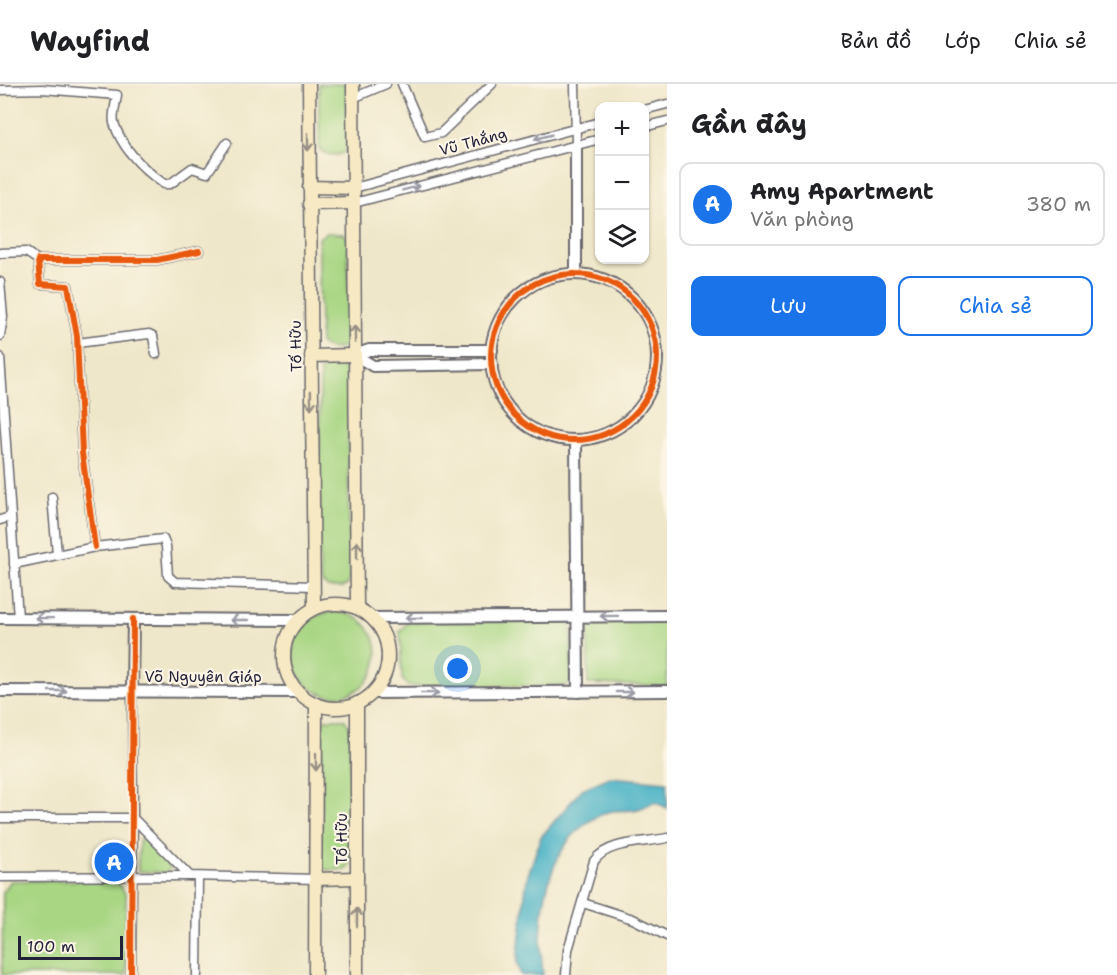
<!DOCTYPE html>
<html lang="vi">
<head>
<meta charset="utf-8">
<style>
	body { margin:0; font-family:"Shantell Sans",sans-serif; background:#f6f6f6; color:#202124 }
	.controls { position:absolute; right:18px; top:18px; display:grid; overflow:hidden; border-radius:12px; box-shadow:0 2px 4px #0004 }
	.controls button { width:54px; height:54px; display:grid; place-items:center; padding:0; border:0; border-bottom:2px solid #e0e0e0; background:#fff; color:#202124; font:30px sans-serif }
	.scale { position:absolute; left:18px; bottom:15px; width:105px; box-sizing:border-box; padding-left:6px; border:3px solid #22223b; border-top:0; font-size:16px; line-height:21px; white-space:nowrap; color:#22223b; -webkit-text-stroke:4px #fcf5e5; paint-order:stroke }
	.you { position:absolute; left:458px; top:585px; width:21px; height:21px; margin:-15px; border:4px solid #fff; border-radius:50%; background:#1a73e8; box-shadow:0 0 0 9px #1a73e833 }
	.badge { display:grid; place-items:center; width:39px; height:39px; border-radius:50%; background:#1a73e8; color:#fff; font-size:20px; font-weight:700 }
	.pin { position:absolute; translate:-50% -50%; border:3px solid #fff; box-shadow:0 2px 6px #0006 }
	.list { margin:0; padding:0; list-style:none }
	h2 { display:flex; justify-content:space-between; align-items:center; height:78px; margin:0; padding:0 24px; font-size:26px }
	h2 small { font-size:20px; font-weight:400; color:#757577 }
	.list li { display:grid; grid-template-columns:39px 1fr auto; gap:18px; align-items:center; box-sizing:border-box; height:84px; margin:0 12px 12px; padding:0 12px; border:2px solid #e0e0e0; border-radius:12px }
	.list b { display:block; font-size:22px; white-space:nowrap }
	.list p { margin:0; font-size:20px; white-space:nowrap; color:#757577 }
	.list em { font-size:20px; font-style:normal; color:#757577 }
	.actions { display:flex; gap:12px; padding:18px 24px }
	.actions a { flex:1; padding:14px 0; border:2px solid #1a73e8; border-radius:12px; text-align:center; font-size:21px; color:#1a73e8 }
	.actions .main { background:#1a73e8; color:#fff }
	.icon { flex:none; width:33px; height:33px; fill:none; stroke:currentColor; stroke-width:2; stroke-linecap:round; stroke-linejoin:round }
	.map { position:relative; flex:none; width:667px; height:891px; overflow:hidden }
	header { display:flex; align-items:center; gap:36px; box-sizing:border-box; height:84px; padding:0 30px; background:#fff; border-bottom:2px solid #e0e0e0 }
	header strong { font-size:28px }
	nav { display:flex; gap:33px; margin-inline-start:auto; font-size:21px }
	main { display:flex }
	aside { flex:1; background:#fff }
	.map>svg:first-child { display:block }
	.green { fill:#a8d683; stroke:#657c5f; stroke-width:1.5 }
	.water { fill:#48b2c6; stroke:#356a80; stroke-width:1.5 }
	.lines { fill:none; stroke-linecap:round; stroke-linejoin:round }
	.minor-casing { stroke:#6a676d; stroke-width:11 }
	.tertiary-casing { stroke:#6a676d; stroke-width:14 }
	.secondary-casing { stroke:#6a676d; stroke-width:15 }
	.minor { stroke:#fff; stroke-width:8 }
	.tertiary { stroke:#fff; stroke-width:10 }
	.secondary { stroke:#f6e9c3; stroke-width:12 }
	.cycleway-casing { stroke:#fcf5e5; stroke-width:10 }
	.cycleway { stroke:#e8590c; stroke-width:6 }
	.oneway { stroke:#9c9ca7 }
	.oneway2 { stroke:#978f86 }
	.labels { text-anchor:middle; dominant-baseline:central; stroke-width:4.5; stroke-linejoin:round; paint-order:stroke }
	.street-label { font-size:15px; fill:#22223b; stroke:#fcf5e5 }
</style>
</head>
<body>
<header>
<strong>Wayfind</strong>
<nav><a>Bản đồ</a><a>Lớp</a><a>Chia sẻ</a></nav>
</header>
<main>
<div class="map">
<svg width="667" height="891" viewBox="0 0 667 891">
	<rect width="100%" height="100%" fill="#fcf5e5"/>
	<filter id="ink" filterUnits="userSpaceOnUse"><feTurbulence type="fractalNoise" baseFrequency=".0167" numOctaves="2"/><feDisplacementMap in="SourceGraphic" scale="12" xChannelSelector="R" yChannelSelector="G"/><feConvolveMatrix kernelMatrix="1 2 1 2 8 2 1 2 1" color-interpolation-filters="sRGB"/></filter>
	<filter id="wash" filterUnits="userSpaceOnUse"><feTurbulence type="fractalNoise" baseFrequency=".008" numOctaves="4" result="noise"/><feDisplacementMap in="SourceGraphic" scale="24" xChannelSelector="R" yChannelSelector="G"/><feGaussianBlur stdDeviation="1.35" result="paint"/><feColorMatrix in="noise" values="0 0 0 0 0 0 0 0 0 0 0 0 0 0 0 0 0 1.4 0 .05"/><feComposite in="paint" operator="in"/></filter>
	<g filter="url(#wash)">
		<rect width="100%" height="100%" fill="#efe7c9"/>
		<!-- green -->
		<g class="green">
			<path d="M319,0H347V66C340,73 326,72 319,65Z"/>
			<path d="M326,149L344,150L348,156V259C342,267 327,266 320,259L319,154Z"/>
			<polygon points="326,282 341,282 348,287 349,494 347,501 342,504 328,504 322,499 320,491 320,287"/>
			<circle cx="335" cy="570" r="42"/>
			<polygon points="667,536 667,602 588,600 588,539 592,537"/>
			<polygon points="410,537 569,537 571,541 572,598 565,602 408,602 402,595 400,547"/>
			<polygon points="325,635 344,635 350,643 350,780 345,786 326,786 321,781 322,637"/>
			<polygon points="145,755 171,784 165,789 138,787 139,756"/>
			<polygon points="11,797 116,797 126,811 126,891 2,891 3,808"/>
		</g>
		<!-- water -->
		<path class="water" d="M610,693L667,698V724L655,718C649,721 644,724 638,725C628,728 615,725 605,729C544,753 537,835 543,891H521L517,878L527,794L541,753L582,705Z"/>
	</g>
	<g filter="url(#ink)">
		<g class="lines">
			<defs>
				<g id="minor">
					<polyline points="402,0 425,53 441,49 492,0"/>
					<polyline points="575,0 576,61"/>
					<path d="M0,6L42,5L117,11C116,19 112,32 114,39C122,64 143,85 164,100H170L192,84L207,89L227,59"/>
					<polyline points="353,14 386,0"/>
					<polyline points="644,26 667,20"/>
					<polyline points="644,43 667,37"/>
					<polyline points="354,104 600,38"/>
					<polyline points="354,119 600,55"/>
					<polyline points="0,169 26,168 38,176"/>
					<polyline points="0,198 3,233 0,252"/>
					<polyline points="77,259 149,250 153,252 156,270"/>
					<polyline points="0,273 18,534"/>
					<polyline points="52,413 57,470"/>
					<polyline points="0,436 10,433"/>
					<polyline points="95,463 82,369 77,252 68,202 40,200 38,176 157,176 199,167"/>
					<polyline points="14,480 95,463 163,455 166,462 168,492 175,498 313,502"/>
					<polyline points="0,734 133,734 190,792 316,795"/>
					<polyline points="0,793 190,792"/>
					<polyline points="583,819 633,835 667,852"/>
					<polyline points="131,891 133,734 132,608"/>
					<polyline points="197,891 198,793"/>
					<path d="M566,891L568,866L594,777C608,757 644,759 667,754"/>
				</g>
				<g id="tertiary">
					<polyline points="576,61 576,190"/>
					<circle cx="574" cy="273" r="83"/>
					<polyline points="355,271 373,282 492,280"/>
					<polyline points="355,271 369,266 492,266"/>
					<polyline points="576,357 578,608"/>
					<polyline points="0,534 298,536"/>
					<polyline points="372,534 667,532"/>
					<polyline points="0,607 298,608"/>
					<polyline points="132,608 133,535"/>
					<polyline points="372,609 667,607"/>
				</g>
				<g id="secondary">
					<polyline points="309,0 314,524"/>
					<polyline points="353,0 357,524"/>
					<polyline points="309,103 354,104"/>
					<polyline points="309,120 354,119"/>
					<polyline points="311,272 355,271"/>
					<circle cx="336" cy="572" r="52"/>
					<polyline points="316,795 357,794"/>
					<polyline points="315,891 316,620"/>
					<polyline points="357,891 357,619"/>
				</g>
			</defs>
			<!-- minor casing -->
			<use href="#minor" class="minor-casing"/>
			<!-- tertiary casing -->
			<use href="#tertiary" class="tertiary-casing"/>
			<!-- secondary casing -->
			<use href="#secondary" class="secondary-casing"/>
			<!-- minor -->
			<use href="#minor" class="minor"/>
			<!-- tertiary -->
			<use href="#tertiary" class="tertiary"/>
			<!-- secondary -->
			<use href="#secondary" class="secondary"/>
			<defs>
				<g id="cycleway">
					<circle cx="574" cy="273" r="83"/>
					<polyline points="95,463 82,369 77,252 68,202 40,200 38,176 157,176 199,167"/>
					<polyline points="131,891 133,535"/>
				</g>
			</defs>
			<!-- cycleway casing -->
			<use href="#cycleway" class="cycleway-casing"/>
			<!-- cycleway -->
			<use href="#cycleway" class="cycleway"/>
		</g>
		<!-- one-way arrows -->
		<defs><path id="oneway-shaft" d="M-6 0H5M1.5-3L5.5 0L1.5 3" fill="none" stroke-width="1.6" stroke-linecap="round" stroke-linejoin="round" transform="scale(1.5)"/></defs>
		<g class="oneway">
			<use href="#oneway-shaft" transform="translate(543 53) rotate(165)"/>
			<use href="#oneway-shaft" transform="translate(411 104) rotate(-15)"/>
			<use href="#oneway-shaft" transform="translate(609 532) rotate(179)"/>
			<use href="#oneway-shaft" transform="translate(44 534) rotate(-179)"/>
			<use href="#oneway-shaft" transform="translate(414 534) rotate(180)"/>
			<use href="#oneway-shaft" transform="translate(239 536) rotate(-180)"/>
			<use href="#oneway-shaft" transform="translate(58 607)"/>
			<use href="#oneway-shaft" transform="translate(625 608)"/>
			<use href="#oneway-shaft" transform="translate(430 609)"/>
		</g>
		<g class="oneway2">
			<use href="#oneway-shaft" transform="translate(308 58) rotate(90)"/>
			<use href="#oneway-shaft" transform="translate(355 250) rotate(-90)"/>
			<use href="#oneway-shaft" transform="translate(311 316) rotate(89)"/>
			<use href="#oneway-shaft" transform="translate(357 466) rotate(-90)"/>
			<use href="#oneway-shaft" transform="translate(316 678) rotate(90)"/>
			<use href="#oneway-shaft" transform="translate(357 833) rotate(-90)"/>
		</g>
	</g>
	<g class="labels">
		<!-- street labels -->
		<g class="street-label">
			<text transform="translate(473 58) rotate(-15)">Vũ Thắng</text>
			<text transform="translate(296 262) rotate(-91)">Tố Hữu</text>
			<text x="203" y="593">Võ Nguyên Giáp</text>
			<text transform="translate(342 755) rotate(-90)">Tố Hữu</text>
		</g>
	</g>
</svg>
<div class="controls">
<button>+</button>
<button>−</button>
<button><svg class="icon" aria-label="layers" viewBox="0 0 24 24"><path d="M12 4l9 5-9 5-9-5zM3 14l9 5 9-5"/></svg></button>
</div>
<div class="scale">100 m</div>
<div class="you"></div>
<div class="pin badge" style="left:114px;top:778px">A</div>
</div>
<aside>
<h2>Gần đây<small></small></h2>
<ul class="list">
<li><span class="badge">A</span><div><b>Amy Apartment</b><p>Văn phòng</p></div><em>380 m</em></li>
</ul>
<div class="actions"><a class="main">Lưu</a><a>Chia sẻ</a></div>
</aside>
</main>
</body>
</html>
